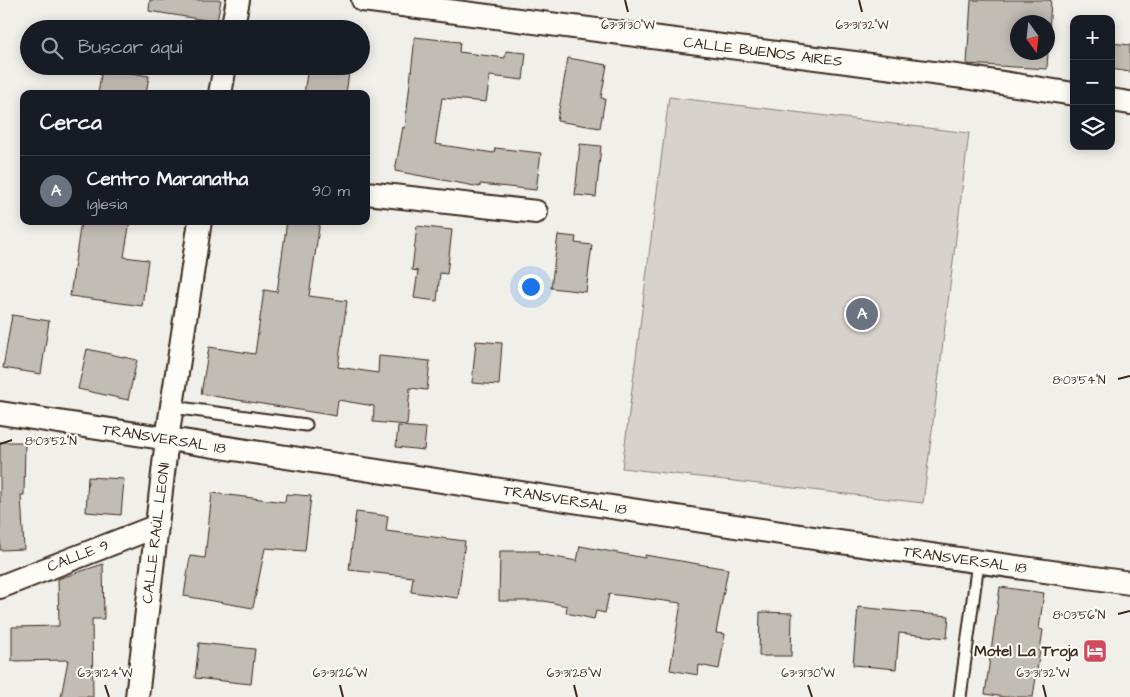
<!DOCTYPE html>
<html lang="es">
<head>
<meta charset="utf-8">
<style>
	body { margin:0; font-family:"Architects Daughter",sans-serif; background:#20242c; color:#f1f3f6 }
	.controls { position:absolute; right:15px; top:15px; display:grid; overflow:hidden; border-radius:10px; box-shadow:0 2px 12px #0003 }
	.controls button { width:45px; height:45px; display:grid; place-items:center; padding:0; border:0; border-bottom:1px solid #363941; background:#171b24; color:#f1f3f6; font:25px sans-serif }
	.compass { position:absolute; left:1010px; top:15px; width:45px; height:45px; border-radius:50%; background:#171b24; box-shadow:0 2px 12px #0003; rotate:165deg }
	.you { position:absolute; left:530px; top:286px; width:18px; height:18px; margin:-12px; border:4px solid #fff; border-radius:50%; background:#1a73e8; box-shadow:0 0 0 8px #1a73e833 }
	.badge { display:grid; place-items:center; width:32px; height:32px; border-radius:50%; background:#1a73e8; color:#fff; font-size:16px; font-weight:700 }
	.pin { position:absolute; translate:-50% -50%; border:2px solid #fff; box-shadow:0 1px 5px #0006 }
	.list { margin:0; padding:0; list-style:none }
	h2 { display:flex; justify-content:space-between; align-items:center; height:65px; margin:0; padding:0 20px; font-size:21px }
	h2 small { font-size:16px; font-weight:400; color:#9ea1a6 }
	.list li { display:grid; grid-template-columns:32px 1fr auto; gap:15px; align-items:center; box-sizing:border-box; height:70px; padding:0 20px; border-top:1px solid #363941 }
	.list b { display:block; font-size:19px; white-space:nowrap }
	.list p { margin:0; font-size:16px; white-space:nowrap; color:#9ea1a6 }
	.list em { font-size:16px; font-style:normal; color:#9ea1a6 }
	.icon { flex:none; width:28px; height:28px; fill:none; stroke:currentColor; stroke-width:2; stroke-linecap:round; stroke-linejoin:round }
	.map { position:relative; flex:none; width:1130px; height:697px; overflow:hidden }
	.search { position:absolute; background:#171b24; box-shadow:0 2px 12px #0003; left:20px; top:20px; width:350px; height:55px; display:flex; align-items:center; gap:12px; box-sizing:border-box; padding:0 18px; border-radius:28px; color:#9ea1a6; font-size:19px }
	.panel { position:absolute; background:#171b24; box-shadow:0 2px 12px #0003; left:20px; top:90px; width:350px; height:135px; border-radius:10px }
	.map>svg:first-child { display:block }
	.green { fill:#d7d2cc; stroke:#897e75 }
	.building { fill:#c1bcb4; stroke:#3b2a1e; fill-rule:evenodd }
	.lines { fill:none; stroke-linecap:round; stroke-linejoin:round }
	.service-casing { stroke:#3b2a1e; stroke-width:15 }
	.minor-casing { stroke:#3b2a1e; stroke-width:26 }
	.service { stroke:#fdfcf7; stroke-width:11 }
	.minor { stroke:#fdfcf7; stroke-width:22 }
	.ticks { fill:none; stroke:#3b2a1e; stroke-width:2 }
	.labels { text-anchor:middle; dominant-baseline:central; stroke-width:4; stroke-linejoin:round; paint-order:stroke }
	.street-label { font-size:15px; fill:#3b2a1e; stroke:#fdfcf7 }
	.poi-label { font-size:15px; font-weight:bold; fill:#3b2a1e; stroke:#fdfcf7; text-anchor:end }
	.ticks-label { font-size:12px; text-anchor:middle; fill:#3b2a1e; stroke:#fdfcf7; stroke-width:4; stroke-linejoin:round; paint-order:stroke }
</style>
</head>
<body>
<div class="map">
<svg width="1130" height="697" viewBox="0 0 1130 697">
	<rect width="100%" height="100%" fill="#f1efea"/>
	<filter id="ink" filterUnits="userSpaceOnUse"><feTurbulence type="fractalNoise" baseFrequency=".02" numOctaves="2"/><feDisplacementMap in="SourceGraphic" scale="10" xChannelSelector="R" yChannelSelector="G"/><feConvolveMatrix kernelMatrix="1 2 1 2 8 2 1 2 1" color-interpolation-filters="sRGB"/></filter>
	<g filter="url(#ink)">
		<!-- green -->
		<polygon class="green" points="669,97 969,133 923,503 622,468"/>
		<!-- building -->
		<g class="building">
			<polygon points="150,0 221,0 217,22 149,11"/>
			<path d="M971,0H1051L1047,69L967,64ZM1018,22H1048V52H1018Z"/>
			<polygon points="415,37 460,42 459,52 505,58 506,51 526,53 523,80 490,76 486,102 442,98 435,144 494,153 495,148 541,153 536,190 480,184 480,187 395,171 403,127 405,128"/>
			<polygon points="1111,43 1130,45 1130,72 1111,69"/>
			<polygon points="568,58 607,65 601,98 605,99 600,128 557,121"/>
			<polygon points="308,66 350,66 346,94 304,94"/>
			<polygon points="102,68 149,76 146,94 98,94"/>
			<polygon points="580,144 601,146 596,197 575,195"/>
			<polygon points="81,221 130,221 124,257 148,260 142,306 70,296"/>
			<polygon points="287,221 320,221 309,296 347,301 338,367 378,373 379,356 430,361 427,390 410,388 407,425 373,422 374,406 338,400 336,416 201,394 209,347 255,354 264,290 277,292"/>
			<polygon points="417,226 452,230 447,274 440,273 437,301 414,298 418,271 412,270"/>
			<polygon points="558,235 576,237 575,243 592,245 586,292 551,288"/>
			<polygon points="12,315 49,321 41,374 3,368"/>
			<polygon points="476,341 502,343 499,385 472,383"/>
			<polygon points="87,349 137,360 128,400 78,389"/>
			<polygon points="398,426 426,428 424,450 396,447"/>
			<polygon points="0,442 25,442 24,495 21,495 24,549 0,550"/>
			<polygon points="88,477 124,479 121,515 86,512"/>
			<polygon points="212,493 285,502 286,494 311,496 305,551 265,548 253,608 184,596 190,556 205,558"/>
			<polygon points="356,512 388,516 386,531 465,541 458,598 411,592 413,577 349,570"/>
			<polygon points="580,546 645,558 645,555 728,569 716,633 725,634 719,669 699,665 698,675 670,670 681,603 609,594 605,613 596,611 594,619 566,613 567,606 544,601 499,601 500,551 539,551 538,554 577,561"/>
			<polygon points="103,564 104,619 92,619 93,697 61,697 68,660 12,661 12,627 59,626 58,579"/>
			<polygon points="1000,587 1044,593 1039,629 1043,630 1033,697 1005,697 985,694"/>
			<polygon points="858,607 949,616 947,638 899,633 896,669 853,665"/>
			<polygon points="760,612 792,613 791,656 759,656"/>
			<polygon points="199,643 255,649 251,684 195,678"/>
		</g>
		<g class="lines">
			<defs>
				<g id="service">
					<polyline points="172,407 306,425"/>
					<polyline points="960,697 978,562"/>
				</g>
				<g id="minor">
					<polyline points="363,0 964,77 1074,94"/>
					<polyline points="232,29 238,0"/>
					<polyline points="220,94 225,66"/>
					<polyline points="1111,100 1130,103"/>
					<polyline points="366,193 536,212"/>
					<polyline points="0,413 833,541 1130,583"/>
					<polyline points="0,587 157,526"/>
					<polyline points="137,697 167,439 200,221"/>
				</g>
			</defs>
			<!-- service casing -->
			<use href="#service" class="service-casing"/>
			<!-- minor casing -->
			<use href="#minor" class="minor-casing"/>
			<!-- service -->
			<use href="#service" class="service"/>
			<!-- minor -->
			<use href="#minor" class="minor"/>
		</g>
	</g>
	<!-- ticks -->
	<path class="ticks" d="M625,0L628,12M859,0L862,12M1118,379L1130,376M0,444L12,440M1118,614L1130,611M105,685L109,697M340,685L343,697M574,685L577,697M808,685L812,697M1043,685L1046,697"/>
	<!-- icons -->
	<defs>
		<symbol id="hotel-square" viewBox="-11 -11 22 22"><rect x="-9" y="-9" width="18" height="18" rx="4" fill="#d1495b" stroke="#fdfcf7"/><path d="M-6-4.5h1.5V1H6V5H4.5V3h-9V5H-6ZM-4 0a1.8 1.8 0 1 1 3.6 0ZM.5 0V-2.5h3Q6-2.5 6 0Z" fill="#fff"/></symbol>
	</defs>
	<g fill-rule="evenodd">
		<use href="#hotel-square" x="1081" y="637" width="28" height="28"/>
	</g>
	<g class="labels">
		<!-- street labels -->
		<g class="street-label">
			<text transform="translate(763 52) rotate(7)">CALLE BUENOS AIRES</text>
			<text transform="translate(164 439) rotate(9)">TRANSVERSAL 18</text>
			<text transform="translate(565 500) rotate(9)">TRANSVERSAL 18</text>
			<text transform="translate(156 533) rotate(-83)">CALLE RAÚL LEONI</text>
			<text transform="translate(78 556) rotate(-21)">CALLE 9</text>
			<text transform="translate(965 560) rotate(8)">TRANSVERSAL 18</text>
		</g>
		<!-- poi labels -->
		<g class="poi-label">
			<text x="1078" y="651">Motel La Troja</text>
		</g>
	</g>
	<g class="ticks-label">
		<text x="628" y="29">63°31'30"W</text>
		<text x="862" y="29">63°31'32"W</text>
		<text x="1079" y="384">8°03'54"N</text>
		<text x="51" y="445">8°03'52"N</text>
		<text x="1079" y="619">8°03'56"N</text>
		<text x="105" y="677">63°31'24"W</text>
		<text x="340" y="677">63°31'26"W</text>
		<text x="574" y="677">63°31'28"W</text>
		<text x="808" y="677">63°31'30"W</text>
		<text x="1043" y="677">63°31'32"W</text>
	</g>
</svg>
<div class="controls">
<button>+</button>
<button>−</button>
<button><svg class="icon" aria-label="layers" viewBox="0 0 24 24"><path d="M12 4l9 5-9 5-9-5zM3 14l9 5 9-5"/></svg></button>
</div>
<svg class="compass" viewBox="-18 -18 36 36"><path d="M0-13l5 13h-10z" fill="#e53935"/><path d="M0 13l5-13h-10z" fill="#9ea1a6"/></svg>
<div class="you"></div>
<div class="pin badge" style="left:862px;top:314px;background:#6b7280">A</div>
<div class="search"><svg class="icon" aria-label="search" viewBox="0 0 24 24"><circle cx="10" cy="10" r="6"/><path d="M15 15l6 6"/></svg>Buscar aquí</div>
<section class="panel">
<h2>Cerca<small></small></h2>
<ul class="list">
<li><span class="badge" style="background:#6b7280">A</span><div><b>Centro Maranatha</b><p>Iglesia</p></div><em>90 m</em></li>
</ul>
</section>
</div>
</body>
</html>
